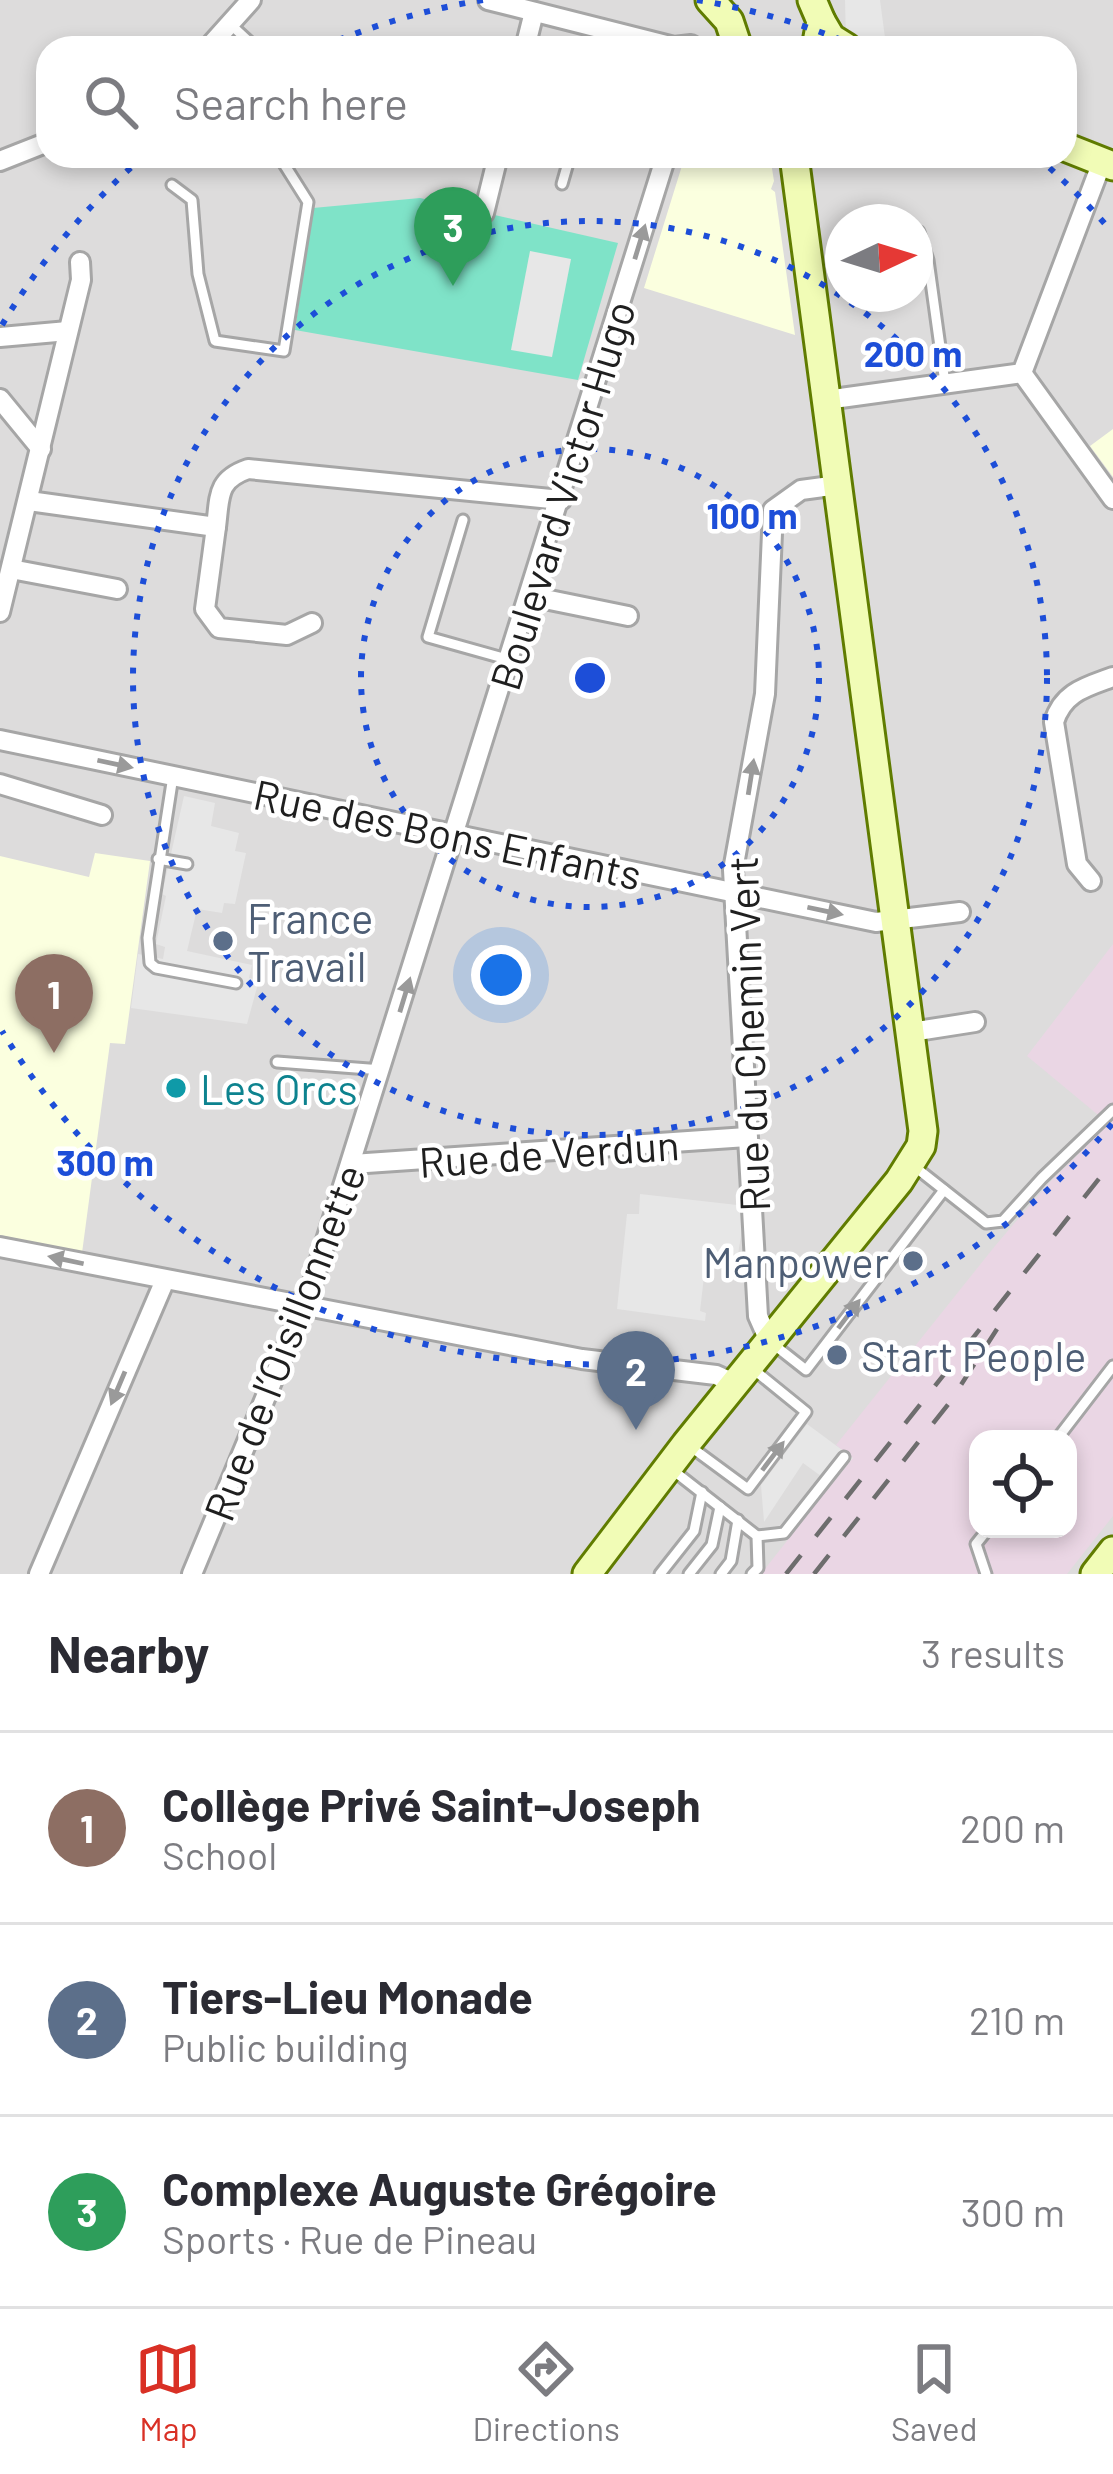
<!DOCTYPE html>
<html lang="en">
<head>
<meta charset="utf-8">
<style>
	body { margin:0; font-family:Barlow,sans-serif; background:#f7f7f7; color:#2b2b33 }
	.controls { position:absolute; right:36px; bottom:36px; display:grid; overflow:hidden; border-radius:24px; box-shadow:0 6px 18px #0003 }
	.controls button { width:108px; height:108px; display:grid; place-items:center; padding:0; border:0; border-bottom:3px solid #e1e1e2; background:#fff; color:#2b2b33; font:60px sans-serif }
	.compass { position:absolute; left:825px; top:204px; width:108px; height:108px; border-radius:50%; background:#fff; box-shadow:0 6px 18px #0003; rotate:86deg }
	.you { position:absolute; left:501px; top:975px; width:42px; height:42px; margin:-30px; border:9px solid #fff; border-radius:50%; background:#1a73e8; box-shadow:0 0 0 18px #1a73e833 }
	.badge { display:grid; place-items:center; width:78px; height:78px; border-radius:50%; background:#d93025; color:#fff; font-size:39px; font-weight:700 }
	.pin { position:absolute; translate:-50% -99px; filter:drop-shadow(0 3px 6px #0008) }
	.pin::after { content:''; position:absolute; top:63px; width:42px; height:36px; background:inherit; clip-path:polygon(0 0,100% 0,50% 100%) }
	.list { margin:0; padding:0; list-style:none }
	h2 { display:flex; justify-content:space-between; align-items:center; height:156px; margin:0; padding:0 48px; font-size:51px }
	h2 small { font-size:39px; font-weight:400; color:#7c7c81 }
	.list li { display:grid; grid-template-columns:78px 1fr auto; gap:36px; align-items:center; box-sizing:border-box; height:192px; padding:0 48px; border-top:3px solid #e1e1e2 }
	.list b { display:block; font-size:45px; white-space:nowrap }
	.list p { margin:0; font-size:39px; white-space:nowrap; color:#7c7c81 }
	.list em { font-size:39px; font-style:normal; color:#7c7c81 }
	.icon { flex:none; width:66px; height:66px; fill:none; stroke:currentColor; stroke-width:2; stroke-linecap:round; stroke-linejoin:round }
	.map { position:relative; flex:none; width:1113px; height:1574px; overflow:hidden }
	.search { position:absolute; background:#fff; box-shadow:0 6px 18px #0003; left:36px; right:36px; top:36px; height:132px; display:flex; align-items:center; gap:30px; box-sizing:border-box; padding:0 42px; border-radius:36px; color:#7c7c81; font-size:45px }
	.sheet { height:732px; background:#fff }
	nav { display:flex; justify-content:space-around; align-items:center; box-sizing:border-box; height:168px; border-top:3px solid #e1e1e2; background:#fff; font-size:33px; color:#7c7c81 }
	nav a { display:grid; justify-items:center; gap:6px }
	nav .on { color:#d93025 }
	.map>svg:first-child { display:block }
	.residential { fill:#dddcdc; fill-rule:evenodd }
	.industrial { fill:#ead6e4; fill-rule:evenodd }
	.education { fill:#fbffdf }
	.pitch { fill:#7fe3c8 }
	.parking { fill:#e7e7e7 }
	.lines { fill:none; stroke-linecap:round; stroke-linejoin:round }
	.lane-casing { stroke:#a6a6a6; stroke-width:15 }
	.street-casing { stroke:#a6a6a6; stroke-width:24 }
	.secondary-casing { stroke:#607c00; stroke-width:33 }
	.lane { stroke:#fff; stroke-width:9 }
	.street { stroke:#fff; stroke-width:18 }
	.secondary { stroke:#f1fcb6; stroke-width:27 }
	.rail { stroke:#6d6d6d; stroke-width:4.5; stroke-dasharray:24 24; stroke-linecap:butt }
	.oneway { fill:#9a9a9a }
	.ring { fill:none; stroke:#1d4ed8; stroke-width:6; stroke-dasharray:6 12 }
	.service-dot { fill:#5c6f8a; stroke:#fff; stroke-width:4.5 }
	.culture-dot { fill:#0f9aa8; stroke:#fff; stroke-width:4.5 }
	.labels { text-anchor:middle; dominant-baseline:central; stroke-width:9; stroke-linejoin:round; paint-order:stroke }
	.street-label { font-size:42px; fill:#1f1f1f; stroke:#fff }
	.service-label { font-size:42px; fill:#4e5e75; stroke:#fff; text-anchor:start }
	.culture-label { font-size:42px; fill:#0d838f; stroke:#fff; text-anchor:start }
	.centre { fill:#1d4ed8; stroke:#fff; stroke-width:6 }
	.ring-label { font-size:36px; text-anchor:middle; font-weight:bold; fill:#1d4ed8; stroke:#fff; stroke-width:9; stroke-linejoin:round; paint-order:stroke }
</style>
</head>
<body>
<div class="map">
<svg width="1113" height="1574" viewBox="0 0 1113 1574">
	<rect width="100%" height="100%" fill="#f0eee5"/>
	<!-- residential -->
	<path class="residential" d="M0,0H1113V1574H0ZM48,48H1065V156H48ZM843,222H915V294H843ZM978,1439H1068V1529H978Z"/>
	<!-- industrial -->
	<path class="industrial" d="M1113,944V1516L1067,1574H761L852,1458L836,1445L995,1246L1048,1184L1109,1124L1027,1056ZM978,1439H1068V1529H978Z"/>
	<!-- education -->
	<g class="education">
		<polygon points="685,156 770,156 774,181 771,189 775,192 795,335 644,288"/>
		<polygon points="1113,429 1113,477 1090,446"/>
		<polygon points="95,853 150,861 125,1044 110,1043 82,1253 0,1235 0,856 89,877"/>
	</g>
	<!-- pitch -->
	<polygon class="pitch" points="420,198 618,243 578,380 295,330 313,208"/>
	<!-- parking -->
	<g class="parking">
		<polygon points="845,0 880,0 886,45 865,36 846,39"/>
		<polygon points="530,251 571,259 552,357 511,350"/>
		<polygon points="184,796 215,803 211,826 239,833 235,851 246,853 235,904 224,903 222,913 197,909 187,951 252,965 249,978 259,980 247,1024 131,1008 138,954 163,959 165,947 156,944 166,896 162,894"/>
		<polygon points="640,1194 746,1206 738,1254 707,1251 700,1311 706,1313 705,1321 617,1309 627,1214 639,1214"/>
		<polygon points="807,1424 853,1458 832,1484 803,1463 764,1522 761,1485"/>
	</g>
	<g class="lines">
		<defs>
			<g id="lane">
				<polyline points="230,24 256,48"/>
				<polyline points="562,184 570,156"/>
				<polyline points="172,185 192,200 198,274 215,341 284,351 308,202 279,156"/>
				<polyline points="915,232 919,232 928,260 945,383"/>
				<polyline points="463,520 428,637 510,660"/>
				<polyline points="173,776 148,938 150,963 156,968 236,983"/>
				<polyline points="158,859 187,864"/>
				<polyline points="277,1062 382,1070"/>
				<polyline points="915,1167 986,1223 1003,1221 1042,1178 1113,1110"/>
				<polyline points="773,1344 806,1370 944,1190"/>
				<polyline points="1057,1439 1113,1366"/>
				<polyline points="691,1447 748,1489 806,1412 753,1369"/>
				<polyline points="670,1468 757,1536 758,1568 752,1574"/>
				<polyline points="757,1536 784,1533 844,1457"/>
				<polyline points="660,1574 694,1531 702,1492"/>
				<polyline points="689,1574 712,1545 720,1507"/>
				<polyline points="721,1574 731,1561 738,1520"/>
				<polyline points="986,1574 976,1544 988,1529"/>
			</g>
			<g id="street">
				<polyline points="488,0 674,47 691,45"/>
				<polyline points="208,48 251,0"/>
				<polyline points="525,48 534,12"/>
				<polyline points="0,161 48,142"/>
				<polyline points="484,213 498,156"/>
				<polyline points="0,337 68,331"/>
				<polyline points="1022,373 1113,499"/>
				<polyline points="0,399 41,449"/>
				<polyline points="826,400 1022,373 1102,162"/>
				<path d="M29,501L216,527C220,497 216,480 248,469L561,500"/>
				<polyline points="216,527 205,609 219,628 287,635 312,623"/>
				<polyline points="11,569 117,589"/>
				<polyline points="530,596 628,616"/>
				<polyline points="0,612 81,280 80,262"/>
				<polyline points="0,740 876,922 960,912"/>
				<polyline points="0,784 102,815"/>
				<path d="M1091,881L1077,864L1054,722C1063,692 1086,687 1113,677"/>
				<polyline points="911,1032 975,1022"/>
				<polyline points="352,1164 747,1137"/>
				<polyline points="0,1247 582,1359 716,1375 736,1384"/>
				<polyline points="769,1341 758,1316 733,870 765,694 773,510 801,490 838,485"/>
				<polyline points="39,1574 165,1280"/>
				<polyline points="192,1574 311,1288 666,156"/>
			</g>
			<g id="secondary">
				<polyline points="710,0 729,21 738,48"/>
				<polyline points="812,0 821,21 816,48"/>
				<polyline points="821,21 831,38 847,48"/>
				<polyline points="1065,147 1113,166"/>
				<polyline points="587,1574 686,1444 899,1181 921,1146 923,1131 794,156"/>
				<polyline points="1095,1574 1113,1551"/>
			</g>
		</defs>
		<!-- lane casing -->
		<use href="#lane" class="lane-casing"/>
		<!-- street casing -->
		<use href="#street" class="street-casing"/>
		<!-- secondary casing -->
		<use href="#secondary" class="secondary-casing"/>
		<!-- lane -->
		<use href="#lane" class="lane"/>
		<!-- street -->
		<use href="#street" class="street"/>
		<!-- secondary -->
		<use href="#secondary" class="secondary"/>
		<!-- rail -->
		<g class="rail">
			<polyline points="786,1574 1113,1161"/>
			<polyline points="814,1574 950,1402 997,1329"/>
		</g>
	</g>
	<!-- one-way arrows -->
	<defs><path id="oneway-solid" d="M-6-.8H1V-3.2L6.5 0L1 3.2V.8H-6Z" transform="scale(3)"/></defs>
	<g class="oneway">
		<use href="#oneway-solid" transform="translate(640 242) rotate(-73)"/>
		<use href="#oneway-solid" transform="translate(115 764) rotate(12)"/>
		<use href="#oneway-solid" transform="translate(751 777) rotate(-81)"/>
		<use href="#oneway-solid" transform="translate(825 911) rotate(12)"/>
		<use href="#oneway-solid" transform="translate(405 995) rotate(-73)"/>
		<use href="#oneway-solid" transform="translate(66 1260) rotate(-168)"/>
		<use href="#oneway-solid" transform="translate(849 1314) rotate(-53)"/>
		<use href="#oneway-solid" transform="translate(118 1388) rotate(113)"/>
		<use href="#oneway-solid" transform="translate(773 1456) rotate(-53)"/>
	</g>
	<!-- distance rings -->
	<g class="ring">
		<circle cx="590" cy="678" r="229"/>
		<circle cx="590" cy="678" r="457"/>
		<path d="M1112 1124A686 686 0 0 1 2 1031M2 325A686 686 0 0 1 144 156M322 47A686 686 0 0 1 483 0M697 0A686 686 0 0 1 858 47M1036 156A686 686 0 0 1 1112 232"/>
	</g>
	<!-- markers -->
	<g class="service-dot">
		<circle cx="223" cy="941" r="12"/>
		<circle cx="913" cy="1261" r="12"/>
		<circle cx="837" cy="1355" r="12"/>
	</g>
	<circle class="culture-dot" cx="176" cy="1088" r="12"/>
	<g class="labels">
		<!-- street labels -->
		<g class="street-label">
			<text transform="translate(561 495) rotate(-73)">Boulevard Victor Hugo</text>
			<text transform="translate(448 833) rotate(12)">Rue des Bons Enfants</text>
			<text transform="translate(747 1034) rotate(-92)">Rue du Chemin Vert</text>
			<text transform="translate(549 1152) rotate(-4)">Rue de Verdun</text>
			<text transform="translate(283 1342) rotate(-69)">Rue de l’Oisillonnette</text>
		</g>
		<!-- service labels -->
		<g class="service-label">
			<text x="247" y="917">France<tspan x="247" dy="48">Travail</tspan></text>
			<text x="889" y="1261" text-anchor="end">Manpower</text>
			<text x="861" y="1355">Start People</text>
		</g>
		<!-- culture labels -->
		<g class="culture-label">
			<text x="200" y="1088">Les Orcs</text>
		</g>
	</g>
	<circle cx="590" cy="678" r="18" class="centre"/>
	<g class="ring-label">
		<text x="913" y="367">200 m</text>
		<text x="752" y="529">100 m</text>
		<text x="105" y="1176">300 m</text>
	</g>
</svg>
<div class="controls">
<button><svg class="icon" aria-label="locate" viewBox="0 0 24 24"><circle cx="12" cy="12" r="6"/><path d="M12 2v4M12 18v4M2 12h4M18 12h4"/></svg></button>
</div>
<svg class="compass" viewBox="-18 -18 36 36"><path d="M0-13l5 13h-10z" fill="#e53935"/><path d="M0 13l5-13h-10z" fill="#7c7c81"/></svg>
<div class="you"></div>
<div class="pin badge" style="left:54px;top:1053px;background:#8d6e63">1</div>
<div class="pin badge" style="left:636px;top:1430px;background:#5c6f8a">2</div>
<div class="pin badge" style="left:453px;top:286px;background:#2e9e5b">3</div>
<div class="search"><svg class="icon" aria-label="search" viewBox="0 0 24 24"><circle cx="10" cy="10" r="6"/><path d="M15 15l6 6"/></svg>Search here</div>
</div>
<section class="sheet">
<h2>Nearby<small>3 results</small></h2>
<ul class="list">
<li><span class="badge" style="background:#8d6e63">1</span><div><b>Collège Privé Saint-Joseph</b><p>School</p></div><em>200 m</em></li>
<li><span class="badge" style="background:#5c6f8a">2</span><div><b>Tiers-Lieu Monade</b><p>Public building</p></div><em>210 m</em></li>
<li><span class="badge" style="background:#2e9e5b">3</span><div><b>Complexe Auguste Grégoire</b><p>Sports · Rue de Pineau</p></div><em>300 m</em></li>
</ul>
</section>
<nav>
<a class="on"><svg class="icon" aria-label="map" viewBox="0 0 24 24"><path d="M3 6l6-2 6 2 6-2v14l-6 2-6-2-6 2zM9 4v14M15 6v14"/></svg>Map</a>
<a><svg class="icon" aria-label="directions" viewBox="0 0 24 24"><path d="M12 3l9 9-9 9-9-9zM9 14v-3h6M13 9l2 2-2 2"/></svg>Directions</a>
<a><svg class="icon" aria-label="saved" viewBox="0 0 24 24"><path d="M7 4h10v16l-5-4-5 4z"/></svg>Saved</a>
</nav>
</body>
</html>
